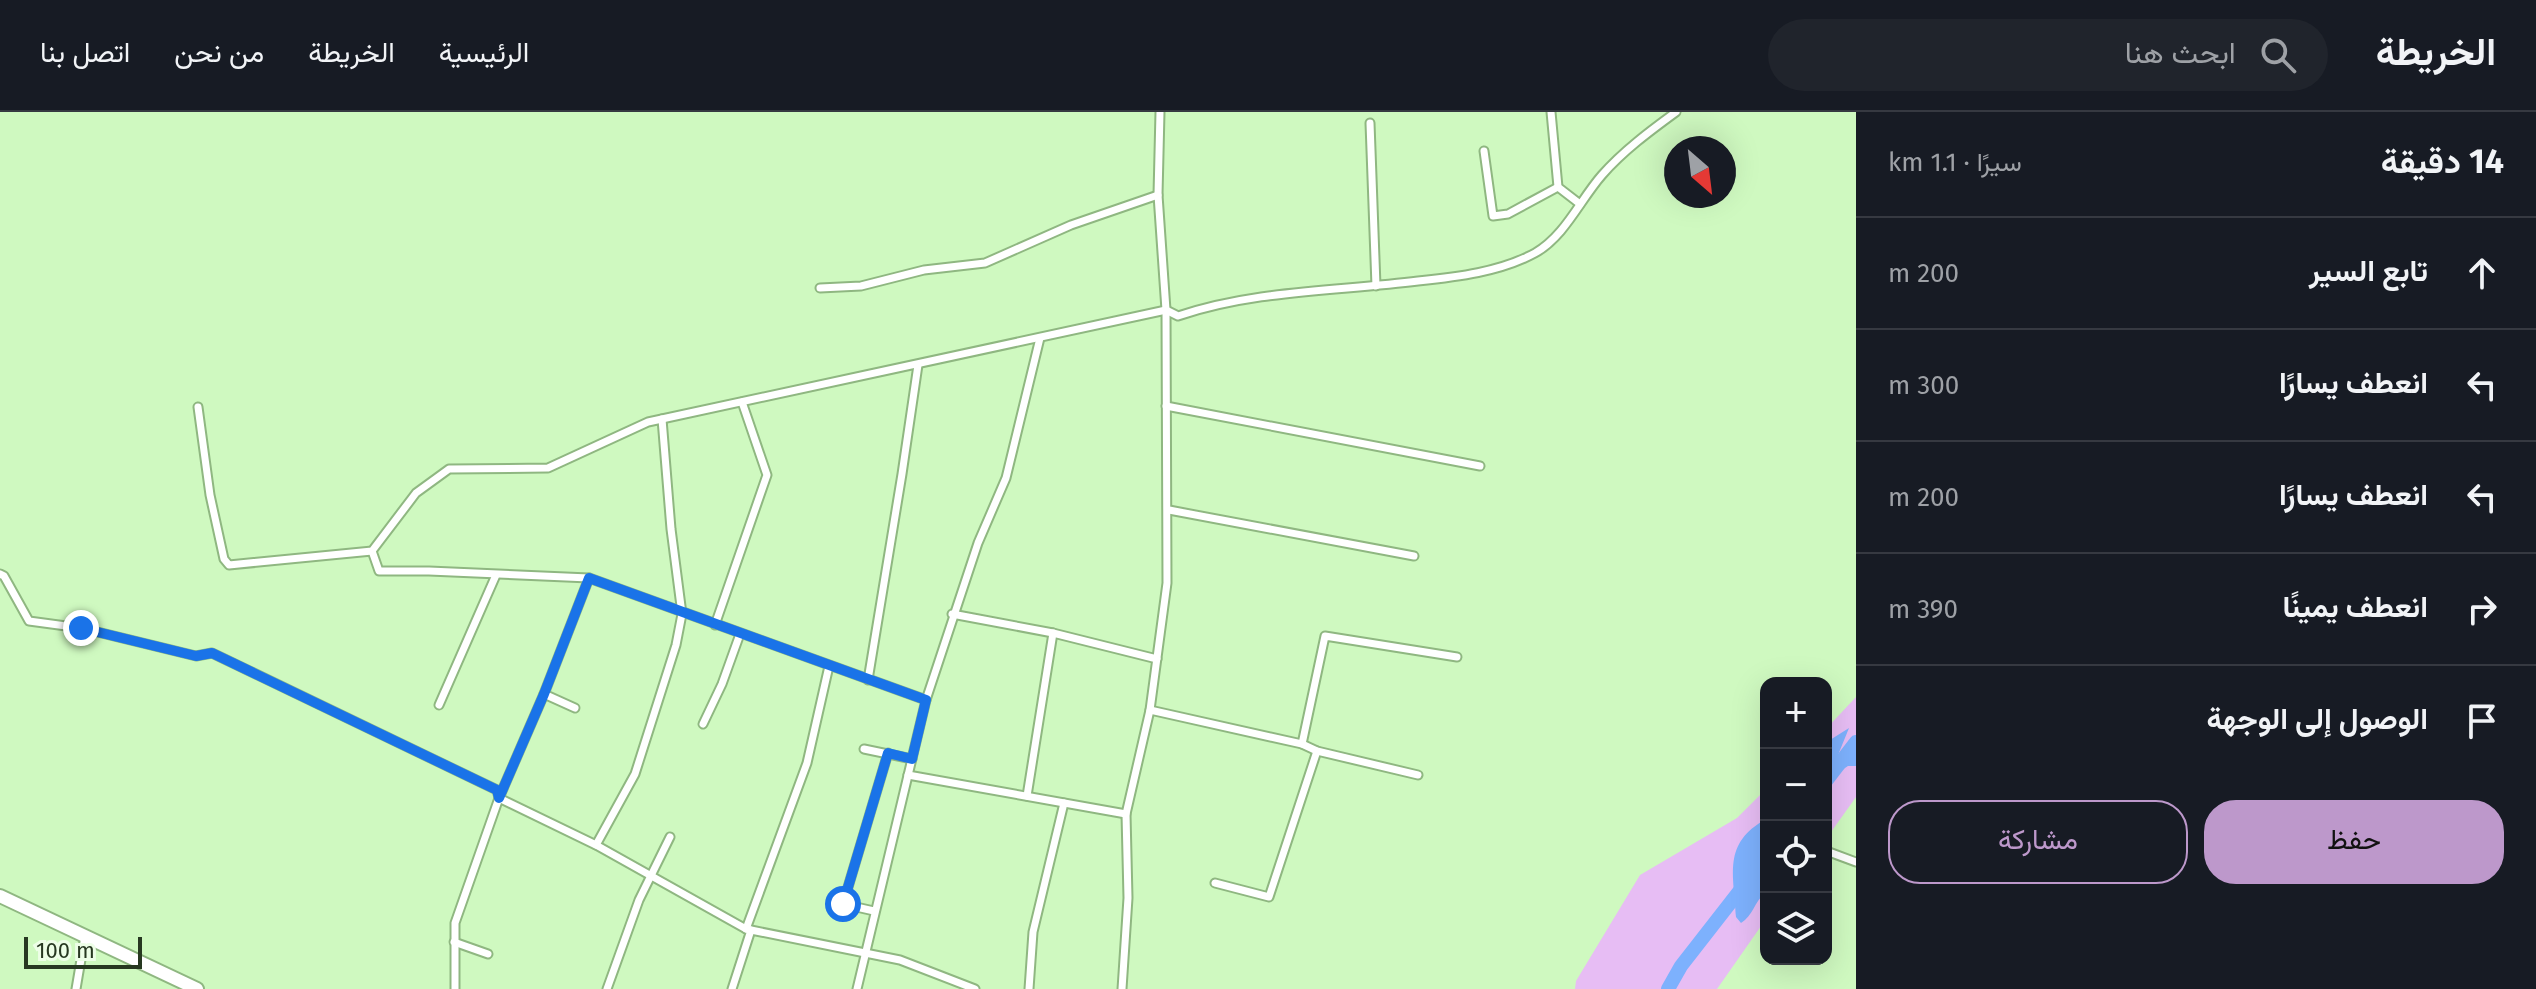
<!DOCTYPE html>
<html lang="ar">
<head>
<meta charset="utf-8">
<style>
	body { margin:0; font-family:"Fira Sans",Vazirmatn,sans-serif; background:#20242c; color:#f1f3f6; direction:rtl }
	.controls { position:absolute; right:24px; bottom:24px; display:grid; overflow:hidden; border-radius:16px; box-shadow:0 8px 32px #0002 }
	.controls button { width:72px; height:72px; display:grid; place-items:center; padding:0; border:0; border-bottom:2px solid #363941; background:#171b24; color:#f1f3f6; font:40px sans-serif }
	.compass { position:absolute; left:1664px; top:24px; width:72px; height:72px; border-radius:50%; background:#171b24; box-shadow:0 8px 32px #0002; rotate:152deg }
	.scale { position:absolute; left:24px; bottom:20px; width:118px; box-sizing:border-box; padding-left:8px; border:4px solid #273821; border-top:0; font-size:22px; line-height:28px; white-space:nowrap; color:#273821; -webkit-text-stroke:6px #edfee7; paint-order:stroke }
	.stop { position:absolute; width:24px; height:24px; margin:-18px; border:6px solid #1a73e8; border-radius:50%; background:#fff }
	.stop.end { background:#1a73e8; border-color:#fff; box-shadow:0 2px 8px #0008 }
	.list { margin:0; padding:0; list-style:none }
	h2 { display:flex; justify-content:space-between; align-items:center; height:104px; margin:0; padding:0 32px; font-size:34px }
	h2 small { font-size:26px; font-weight:400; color:#9ea1a6 }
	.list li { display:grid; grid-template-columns:52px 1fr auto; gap:24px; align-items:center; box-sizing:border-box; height:112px; padding:0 32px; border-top:2px solid #363941 }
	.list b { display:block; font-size:30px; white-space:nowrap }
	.list em { font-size:26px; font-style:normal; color:#9ea1a6 }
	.actions { display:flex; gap:16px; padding:24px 32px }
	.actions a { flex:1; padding:18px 0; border:2px solid #bd98cb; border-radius:32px; text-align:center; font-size:28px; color:#bd98cb }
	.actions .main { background:#bd98cb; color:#111 }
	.icon { flex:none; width:44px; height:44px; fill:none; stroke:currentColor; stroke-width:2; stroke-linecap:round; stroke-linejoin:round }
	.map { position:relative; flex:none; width:1856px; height:877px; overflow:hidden; direction:ltr }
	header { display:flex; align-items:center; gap:48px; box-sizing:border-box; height:112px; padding:0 40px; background:#171b24; border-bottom:2px solid #363941 }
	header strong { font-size:38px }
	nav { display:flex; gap:44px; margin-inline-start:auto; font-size:28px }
	.search { width:560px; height:72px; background:#20242c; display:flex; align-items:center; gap:20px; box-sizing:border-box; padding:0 28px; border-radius:44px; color:#9ea1a6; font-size:30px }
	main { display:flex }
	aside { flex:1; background:#171b24 }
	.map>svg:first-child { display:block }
	.green { fill:#e7bdf4 }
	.water { fill:#7db1fd }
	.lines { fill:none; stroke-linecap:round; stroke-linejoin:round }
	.river { stroke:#7db1fd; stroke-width:14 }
	.street-casing { stroke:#8fb781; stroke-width:11 }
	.highway-casing { stroke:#8fb781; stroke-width:16 }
	.street { stroke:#fff; stroke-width:7 }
	.highway { stroke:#fff; stroke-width:12 }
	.route { stroke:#1a73e8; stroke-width:10 }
</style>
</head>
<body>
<header>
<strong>الخريطة</strong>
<div class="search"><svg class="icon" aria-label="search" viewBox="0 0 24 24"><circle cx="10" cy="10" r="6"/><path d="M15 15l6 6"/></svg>ابحث هنا</div>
<nav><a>الرئيسية</a><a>الخريطة</a><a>من نحن</a><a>اتصل بنا</a></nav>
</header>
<main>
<aside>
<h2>14 دقيقة<small>سيرًا · 1.1 km</small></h2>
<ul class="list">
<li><svg class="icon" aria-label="ahead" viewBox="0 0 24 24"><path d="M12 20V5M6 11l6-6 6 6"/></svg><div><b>تابع السير</b></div><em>200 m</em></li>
<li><svg class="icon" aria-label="left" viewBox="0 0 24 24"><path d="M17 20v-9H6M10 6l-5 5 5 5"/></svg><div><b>انعطف يسارًا</b></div><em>300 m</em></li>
<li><svg class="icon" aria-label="left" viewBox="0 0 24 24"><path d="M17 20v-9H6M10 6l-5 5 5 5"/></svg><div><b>انعطف يسارًا</b></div><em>200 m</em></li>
<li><svg class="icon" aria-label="right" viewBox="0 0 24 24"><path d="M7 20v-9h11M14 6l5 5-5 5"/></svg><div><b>انعطف يمينًا</b></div><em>390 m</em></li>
<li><svg class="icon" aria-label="arrive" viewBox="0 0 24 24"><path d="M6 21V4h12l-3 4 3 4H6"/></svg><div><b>الوصول إلى الوجهة</b></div></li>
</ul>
<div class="actions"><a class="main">حفظ</a><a>مشاركة</a></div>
</aside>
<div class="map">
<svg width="1856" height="877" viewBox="0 0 1856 877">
	<rect width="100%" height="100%" fill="#cff9c0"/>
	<!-- green -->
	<g class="green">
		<polygon points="1856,585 1856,685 1826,727 1826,617"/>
		<polygon points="1766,677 1766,807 1717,877 1575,877 1576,869 1640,763 1737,706"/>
	</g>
	<!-- water -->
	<g class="water">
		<polygon points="1849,616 1838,643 1843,644 1852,637 1856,628 1856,654 1848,654 1826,668 1826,659 1831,649 1830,628"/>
		<path d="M1766,707V780C1754,790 1753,804 1741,811L1736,805C1734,761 1722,732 1766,707Z"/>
	</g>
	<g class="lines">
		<!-- river -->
		<g class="river">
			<polyline points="1826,669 1856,630"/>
			<polyline points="1668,877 1681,854 1766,745"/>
		</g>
		<defs>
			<g id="street">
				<polyline points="1551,0 1558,75 1580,92"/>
				<polyline points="1370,11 1376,174"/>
				<polyline points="1484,39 1493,104 1508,102 1558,75"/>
				<polyline points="820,176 861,174 924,158 985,151 1071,113 1158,83"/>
				<polyline points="1166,294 1480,354"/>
				<path d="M198,295L210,383L224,447L229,453L372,439L416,381L449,357L548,356L648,310L1166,198L1178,204C1254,178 1339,179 1418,169C1457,165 1500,160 1535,141C1565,124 1580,88 1602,63C1623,39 1650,19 1676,0"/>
				<polyline points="1169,398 1414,444"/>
				<polyline points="372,439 379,459 429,459 589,466 926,588"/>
				<polyline points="0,462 4,464 29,509 81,516 196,544 212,541 497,678 499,686 596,733 746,817 900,848 975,877"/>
				<polyline points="952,502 1053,521 1157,547"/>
				<polyline points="715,513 767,363 742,290"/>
				<polyline points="868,568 902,362 918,253"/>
				<polyline points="544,582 575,596"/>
				<polyline points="439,593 496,463"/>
				<polyline points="1150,598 1302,632 1317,639 1418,663"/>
				<polyline points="703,612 722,572 740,522"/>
				<polyline points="1302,632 1325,524 1457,545"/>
				<polyline points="864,637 912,647"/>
				<polyline points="908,663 1126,702"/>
				<polyline points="1027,684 1053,521"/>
				<polyline points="596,733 635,662 676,533 682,502 671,417 662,307"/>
				<polyline points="1829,740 1856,750"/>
				<polyline points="1215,771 1269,785 1317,639"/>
				<polyline points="874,799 843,792 888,641"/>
				<polyline points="746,817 807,651 829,554"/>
				<polyline points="454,830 488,842"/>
				<polyline points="76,877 85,824"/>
				<polyline points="455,877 455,811 499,686 544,582 589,466"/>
				<polyline points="607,877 639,788 670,725"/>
				<polyline points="732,877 751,818"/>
				<polyline points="857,877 926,588 978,431 1006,366 1040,226"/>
				<polyline points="1029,877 1033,820 1064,691"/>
				<polyline points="1122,877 1128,786 1126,702 1150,598 1167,471 1166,198 1158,83 1160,0"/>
			</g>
			<polyline id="highway" points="0,784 197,877"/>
		</defs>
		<!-- street casing -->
		<use href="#street" class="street-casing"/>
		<!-- highway casing -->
		<use href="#highway" class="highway-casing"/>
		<!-- street -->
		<use href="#street" class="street"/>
		<!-- highway -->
		<use href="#highway" class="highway"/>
	</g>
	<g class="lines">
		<!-- route -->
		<polyline class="route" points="81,516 196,544 212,541 497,678 499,686 544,582 589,466 926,588 912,647 888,641 843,792"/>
	</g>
</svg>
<div class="controls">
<button>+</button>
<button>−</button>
<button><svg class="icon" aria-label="locate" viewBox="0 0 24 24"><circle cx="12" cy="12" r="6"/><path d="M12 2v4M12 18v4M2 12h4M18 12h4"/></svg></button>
<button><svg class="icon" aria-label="layers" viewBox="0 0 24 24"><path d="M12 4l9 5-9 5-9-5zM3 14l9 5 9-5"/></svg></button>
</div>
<svg class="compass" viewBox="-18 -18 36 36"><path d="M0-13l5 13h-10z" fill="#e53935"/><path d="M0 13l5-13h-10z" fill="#9ea1a6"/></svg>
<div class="scale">100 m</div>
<div class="stop" style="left:843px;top:792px"></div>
<div class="stop end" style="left:81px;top:516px"></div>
</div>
</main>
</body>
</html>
